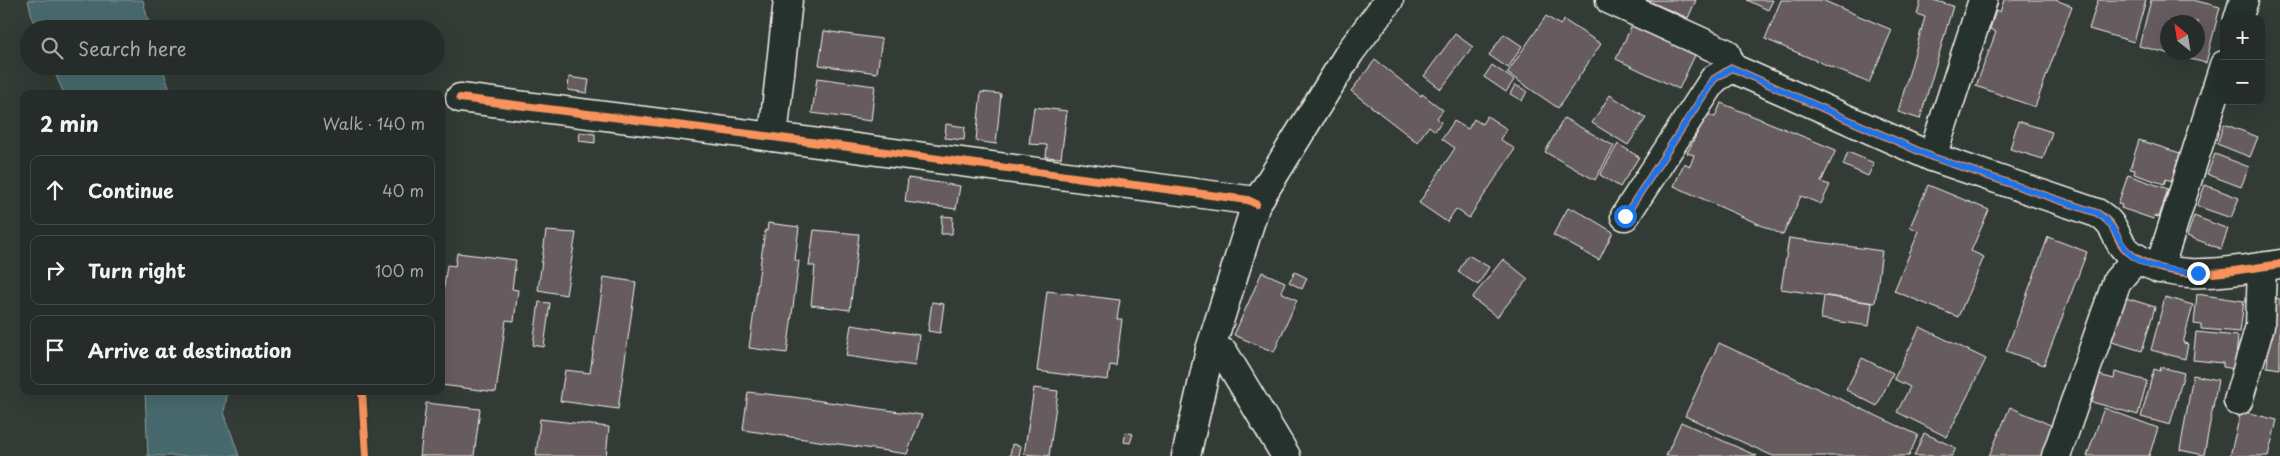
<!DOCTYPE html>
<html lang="en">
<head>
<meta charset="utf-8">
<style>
	body { margin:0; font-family:"Playpen Sans",sans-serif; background:#2e3431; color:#f1f3f6 }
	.controls { position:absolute; right:15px; top:15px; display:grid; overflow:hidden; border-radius:10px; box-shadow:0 5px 20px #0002 }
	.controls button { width:45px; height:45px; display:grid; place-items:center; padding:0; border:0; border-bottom:1px solid #424846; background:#262c29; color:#f1f3f6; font:25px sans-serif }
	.compass { position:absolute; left:2160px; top:15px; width:45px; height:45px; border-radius:50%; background:#262c29; box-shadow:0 5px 20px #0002; rotate:330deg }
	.stop { position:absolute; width:15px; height:15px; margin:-11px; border:4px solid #1a73e8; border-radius:50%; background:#fff }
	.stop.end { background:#1a73e8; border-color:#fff; box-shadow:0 1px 5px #0008 }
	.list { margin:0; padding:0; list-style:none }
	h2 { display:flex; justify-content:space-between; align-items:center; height:65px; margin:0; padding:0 20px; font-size:21px }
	h2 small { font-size:16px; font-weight:400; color:#a4a7a8 }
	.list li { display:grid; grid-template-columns:32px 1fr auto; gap:15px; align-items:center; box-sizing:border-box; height:70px; margin:0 10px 10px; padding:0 10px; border:1px solid #424846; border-radius:10px }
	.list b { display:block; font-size:19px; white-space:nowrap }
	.list em { font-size:16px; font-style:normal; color:#a4a7a8 }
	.icon { flex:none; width:28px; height:28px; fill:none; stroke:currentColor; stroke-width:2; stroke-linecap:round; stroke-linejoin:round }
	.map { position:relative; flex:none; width:2280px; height:456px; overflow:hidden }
	.search { position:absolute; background:#262c29; box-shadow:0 5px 20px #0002; left:20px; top:20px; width:425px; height:55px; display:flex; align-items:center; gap:12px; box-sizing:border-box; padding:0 18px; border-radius:28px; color:#a4a7a8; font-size:19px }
	.panel { position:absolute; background:#262c29; box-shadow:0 5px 20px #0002; left:20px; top:90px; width:425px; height:305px; border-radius:10px }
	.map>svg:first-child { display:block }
	.water { fill:#47696d; stroke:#8c9f9e }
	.building { fill:#665c5f; stroke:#f4f1e8; fill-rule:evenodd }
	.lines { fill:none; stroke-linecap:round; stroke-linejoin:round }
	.minor-casing { stroke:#f4f1e8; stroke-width:31 }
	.minor { stroke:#26332d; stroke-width:28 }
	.cycleway-casing { stroke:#26332d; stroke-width:11 }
	.cycleway { stroke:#f8935d; stroke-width:8 }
	.route { stroke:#1a73e8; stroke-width:6 }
</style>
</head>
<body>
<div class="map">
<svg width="2280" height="456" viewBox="0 0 2280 456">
	<rect width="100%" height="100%" fill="#333b37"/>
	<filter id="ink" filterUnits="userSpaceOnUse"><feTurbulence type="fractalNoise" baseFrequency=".02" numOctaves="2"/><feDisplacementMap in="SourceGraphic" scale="10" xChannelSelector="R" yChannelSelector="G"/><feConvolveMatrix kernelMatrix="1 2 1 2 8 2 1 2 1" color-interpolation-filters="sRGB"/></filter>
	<g filter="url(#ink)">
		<!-- water -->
		<g class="water">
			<polygon points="28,0 143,0 150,29 35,29"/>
			<polygon points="52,66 162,66 171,94 64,94"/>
			<polygon points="145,391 228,391 224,412 239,456 148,456"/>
		</g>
		<!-- building -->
		<g class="building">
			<polygon points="1646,0 1696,0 1688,18"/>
			<polygon points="1747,0 1773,0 1768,10"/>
			<polygon points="1781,0 1822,0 1892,30 1869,83 1765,39"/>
			<polygon points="1921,0 1933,0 1953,6 1920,119 1898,112 1925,17 1917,14"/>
			<polygon points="2004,0 2055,0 2072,6 2035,107 1976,86 1996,32 1990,29 1996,10 2000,12"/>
			<polygon points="2098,0 2146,0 2134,42 2089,29"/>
			<path d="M2151,0H2193L2220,7L2206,63L2139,46ZM2168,22H2198V52H2168Z"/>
			<polygon points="1546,16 1560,25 1564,20 1601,44 1558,108 1507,73"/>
			<polygon points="1633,23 1696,53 1679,89 1616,59"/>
			<polygon points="824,31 882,39 877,73 819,65"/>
			<polygon points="1455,34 1473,47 1441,89 1424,76"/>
			<polygon points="1504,34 1522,46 1508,68 1489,55"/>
			<polygon points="1375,60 1421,96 1422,94 1443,110 1437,118 1441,122 1435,131 1429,126 1417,142 1351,91"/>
			<polygon points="1492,65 1514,80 1506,92 1484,77"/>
			<polygon points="569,77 589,80 587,93 568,90"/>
			<polygon points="817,78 875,86 871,121 812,113"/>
			<polygon points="1515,85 1527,91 1522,101 1510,94"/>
			<polygon points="981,92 1001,94 996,144 976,141"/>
			<polygon points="1610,95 1646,118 1628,145 1592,123"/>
			<polygon points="1721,103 1836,150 1821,182 1830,185 1821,204 1801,196 1783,235 1674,186 1684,163 1690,166 1694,155 1687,153 1707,114 1715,117"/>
			<polygon points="1034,107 1067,111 1061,158 1046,157 1047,145 1029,144"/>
			<polygon points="1487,116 1507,129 1500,139 1515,149 1469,218 1456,209 1447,222 1419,203 1455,148 1442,139 1454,121 1468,129 1474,119 1482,124"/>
			<polygon points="1564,118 1614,146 1595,180 1545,152"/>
			<polygon points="2018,121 2052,132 2043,159 2010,149"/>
			<polygon points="946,124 965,127 964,140 945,138"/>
			<polygon points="2224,124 2258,137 2250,157 2217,144"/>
			<polygon points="580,132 595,134 595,143 579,141"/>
			<polygon points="2139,140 2180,153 2172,181 2166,179 2164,184 2134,174 2135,170 2130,169"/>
			<polygon points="1618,144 1639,157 1620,187 1600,175"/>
			<polygon points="1848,152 1874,163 1868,176 1843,165"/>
			<polygon points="2215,154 2249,167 2241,187 2207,174"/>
			<polygon points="2128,175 2168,189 2159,217 2154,216 2153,219 2121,208 2122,205 2118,204"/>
			<polygon points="908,178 960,186 956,209 905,202"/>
			<polygon points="1928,185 1989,210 1971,251 1984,257 1958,317 1894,291 1919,231 1910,227"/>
			<polygon points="2205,185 2239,198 2231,218 2197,206"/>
			<polygon points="1568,208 1572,210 1573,208 1613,232 1599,260 1553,235"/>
			<polygon points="942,216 953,217 952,234 941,234"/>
			<polygon points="2194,216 2228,229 2221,249 2187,236"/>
			<polygon points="768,223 799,227 795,260 799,261 787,353 749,348 765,230 767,231"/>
			<polygon points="814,230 859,234 850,310 811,305 815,266 809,266"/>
			<polygon points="546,231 576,233 566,295 538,290"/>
			<polygon points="2048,237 2087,252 2044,365 2006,351"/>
			<polygon points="1789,238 1882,251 1875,303 1781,289"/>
			<polygon points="457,253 516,260 512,289 518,290 514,321 506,320 496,392 441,385 441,308 447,265 455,266"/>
			<polygon points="1468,255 1489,267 1478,285 1458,272"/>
			<polygon points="1503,259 1528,279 1497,317 1472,298"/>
			<polygon points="1262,272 1285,282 1281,292 1297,300 1274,352 1234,335"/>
			<polygon points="1295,272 1307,278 1302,289 1289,282"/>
			<polygon points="604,277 636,282 618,409 560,401 565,370 590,373"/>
			<polygon points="1047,291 1120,300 1117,319 1122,319 1116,366 1110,365 1108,380 1037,371"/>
			<polygon points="2197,294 2244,301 2240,332 2201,329 2201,325 2194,324"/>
			<polygon points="1824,296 1872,303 1869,326 1821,319"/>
			<polygon points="2123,297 2155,307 2142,351 2105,340"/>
			<polygon points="2165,297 2193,305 2183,343 2188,344 2185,359 2151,350"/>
			<polygon points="2276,298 2280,299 2280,369 2267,367 2268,356 2265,356"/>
			<polygon points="539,302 550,303 544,347 533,345"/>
			<polygon points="932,302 944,304 940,333 928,331"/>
			<polygon points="851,325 919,335 915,366 846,356"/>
			<polygon points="1920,327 1986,359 1947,437 1897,412 1910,387 1894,379"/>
			<polygon points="2196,332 2238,336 2235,369 2223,367 2223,363 2193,360"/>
			<polygon points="1719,343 1918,435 1909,456 1773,456 1685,416"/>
			<polygon points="1862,358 1893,373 1877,406 1846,390"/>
			<polygon points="2161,367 2184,373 2170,425 2141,417 2154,369 2160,371"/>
			<polygon points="2115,372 2147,381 2138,415 2092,402 2099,375 2114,379"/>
			<polygon points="2193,375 2218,380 2204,455 2180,450"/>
			<polygon points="1034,388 1058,391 1049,456 1024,454"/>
			<polygon points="748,392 793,397 922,415 907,454 743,430"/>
			<polygon points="426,403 480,409 474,456 420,456"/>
			<polygon points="2010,407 2055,427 2042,456 1989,456"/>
			<polygon points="2104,408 2158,428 2149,456 2087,456"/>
			<polygon points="2241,411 2277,420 2268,456 2230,456"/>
			<polygon points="540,419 609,427 606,456 536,456"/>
			<polygon points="1681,422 1757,456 1666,456"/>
			<polygon points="1126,432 1133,434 1130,443 1124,442"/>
			<polygon points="1924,433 1956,448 1952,456 1914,456"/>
			<polygon points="1012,444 1021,446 1019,456 1010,456"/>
		</g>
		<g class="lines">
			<defs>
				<g id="minor">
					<polyline points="1610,0 1726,53 1732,68"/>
					<polyline points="2238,19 2244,0"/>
					<polyline points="460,98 773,137 1248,200 1256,204"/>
					<polyline points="773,137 788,0"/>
					<polyline points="1932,157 1983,0"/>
					<path d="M1625,216L1714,79L1732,68L1932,157L2097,213C2119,226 2113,238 2127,251C2168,286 2232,271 2280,264"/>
					<polyline points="2159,269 2224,65"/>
					<polyline points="1210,350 1224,353 1286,456"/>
					<polyline points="2238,401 2260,326 2262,267"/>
					<polyline points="1186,456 1210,350 1256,204 1350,52 1389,0"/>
					<polyline points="2056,456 2117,281 2137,258"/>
				</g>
			</defs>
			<!-- minor casing -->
			<use href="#minor" class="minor-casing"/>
			<!-- minor -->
			<use href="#minor" class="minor"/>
			<defs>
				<g id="cycleway">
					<polyline points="460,98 773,137 1248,200 1256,204"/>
					<path d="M1625,216L1714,79L1732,68L1932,157L2097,213C2119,226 2113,238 2127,251C2168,286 2232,271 2280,264"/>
					<polyline points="362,391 366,456"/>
				</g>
			</defs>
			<!-- cycleway casing -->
			<use href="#cycleway" class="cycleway-casing"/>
			<!-- cycleway -->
			<use href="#cycleway" class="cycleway"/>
		</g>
	</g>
	<g class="lines" filter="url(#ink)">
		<!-- route -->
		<path class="route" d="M1625,216L1714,79L1732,68L1932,157L2097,213C2110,221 2113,229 2121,242C2135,269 2172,271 2198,273"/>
	</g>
</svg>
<div class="controls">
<button>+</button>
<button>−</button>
</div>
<svg class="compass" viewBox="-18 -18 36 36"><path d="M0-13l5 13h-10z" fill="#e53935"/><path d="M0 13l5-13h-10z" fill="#a4a7a8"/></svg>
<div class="stop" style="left:1625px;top:216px"></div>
<div class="stop end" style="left:2198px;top:273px"></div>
<div class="search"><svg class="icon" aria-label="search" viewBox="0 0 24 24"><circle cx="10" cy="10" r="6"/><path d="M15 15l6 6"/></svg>Search here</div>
<section class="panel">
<h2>2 min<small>Walk · 140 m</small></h2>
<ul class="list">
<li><svg class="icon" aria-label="ahead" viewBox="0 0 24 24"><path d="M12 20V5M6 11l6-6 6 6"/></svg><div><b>Continue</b></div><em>40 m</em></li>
<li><svg class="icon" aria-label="right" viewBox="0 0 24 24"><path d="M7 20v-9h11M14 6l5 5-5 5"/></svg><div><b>Turn right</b></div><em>100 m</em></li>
<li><svg class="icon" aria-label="arrive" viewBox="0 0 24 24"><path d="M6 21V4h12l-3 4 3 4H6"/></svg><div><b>Arrive at destination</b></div></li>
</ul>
</section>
</div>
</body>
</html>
